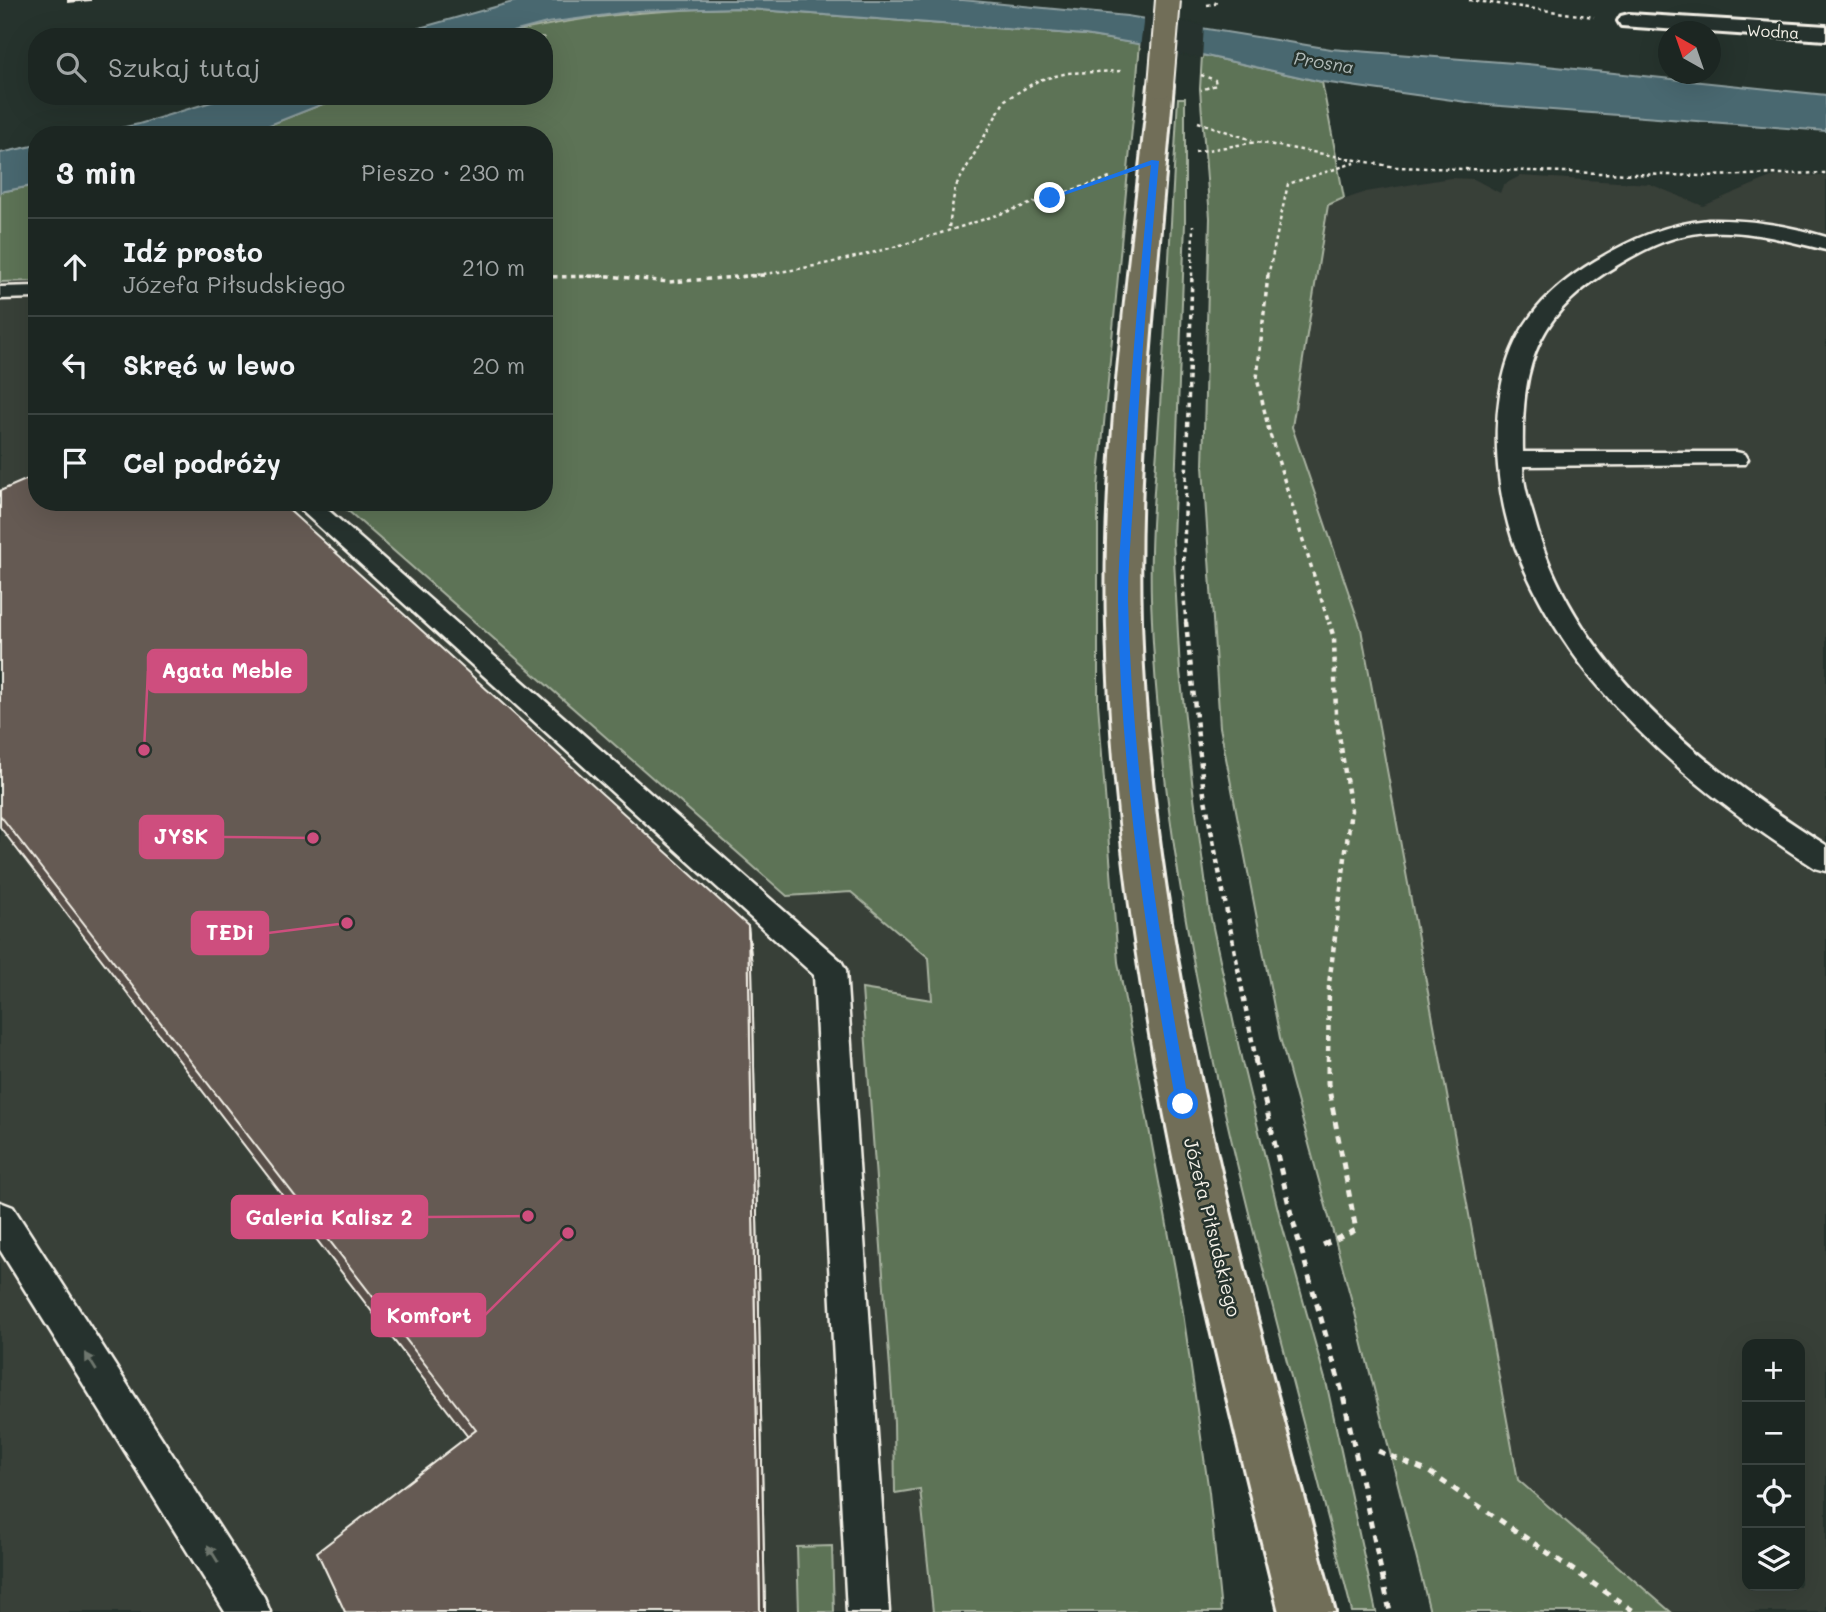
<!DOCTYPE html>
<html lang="pl">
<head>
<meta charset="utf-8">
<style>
	body { margin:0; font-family:Mali,sans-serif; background:#29322f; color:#f1f3f6 }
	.controls { position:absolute; right:21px; bottom:21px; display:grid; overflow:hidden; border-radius:14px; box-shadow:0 7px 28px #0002 }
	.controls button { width:63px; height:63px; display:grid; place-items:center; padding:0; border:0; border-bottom:2px solid #3a4340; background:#1c2622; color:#f1f3f6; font:35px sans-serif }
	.compass { position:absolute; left:1658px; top:21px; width:63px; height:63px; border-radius:50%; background:#1c2622; box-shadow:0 7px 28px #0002; rotate:320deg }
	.stop { position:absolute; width:21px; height:21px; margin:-16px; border:5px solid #1a73e8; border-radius:50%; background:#fff }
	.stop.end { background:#1a73e8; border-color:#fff; box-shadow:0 2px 7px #0008 }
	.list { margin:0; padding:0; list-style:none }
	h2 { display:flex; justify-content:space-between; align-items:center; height:91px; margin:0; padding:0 28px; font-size:30px }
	h2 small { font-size:23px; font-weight:400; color:#a0a5a5 }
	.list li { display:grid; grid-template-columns:46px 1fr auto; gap:21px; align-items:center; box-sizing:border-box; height:98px; padding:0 28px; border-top:2px solid #3a4340 }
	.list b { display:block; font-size:26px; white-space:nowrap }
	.list p { margin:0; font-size:23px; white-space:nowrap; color:#a0a5a5 }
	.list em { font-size:23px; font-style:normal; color:#a0a5a5 }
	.icon { flex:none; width:38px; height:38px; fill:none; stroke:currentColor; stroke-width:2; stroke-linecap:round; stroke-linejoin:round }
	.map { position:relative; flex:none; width:1826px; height:1612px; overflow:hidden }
	.search { position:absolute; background:#1c2622; box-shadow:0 7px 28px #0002; left:28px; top:28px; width:525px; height:77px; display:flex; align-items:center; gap:18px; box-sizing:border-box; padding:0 24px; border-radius:28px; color:#a0a5a5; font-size:26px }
	.panel { position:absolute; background:#1c2622; box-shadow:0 7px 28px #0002; left:28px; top:126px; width:525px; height:385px; border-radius:28px }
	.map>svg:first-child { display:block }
	.built { fill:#393f38; fill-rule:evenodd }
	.green { fill:#5d7357; stroke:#a8b2a0; stroke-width:2 }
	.water { fill:#4a6870; stroke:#8e9fa0; stroke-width:2 }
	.pier { fill:#26332d }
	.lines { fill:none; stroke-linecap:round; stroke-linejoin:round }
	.lane-casing { stroke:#f4f1e8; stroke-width:5 }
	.street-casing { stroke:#f4f1e8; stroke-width:6 }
	.primary-casing { stroke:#f4f1e8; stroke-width:6 }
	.path-far3 { stroke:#f4f1e8; stroke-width:2.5; stroke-dasharray:3.5 3.5; stroke-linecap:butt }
	.path-far2 { stroke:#f4f1e8; stroke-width:3.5; stroke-dasharray:4.5 4.5; stroke-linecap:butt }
	.path-far1 { stroke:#f4f1e8; stroke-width:4.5; stroke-dasharray:5 5; stroke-linecap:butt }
	.path { stroke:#f4f1e8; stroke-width:5; stroke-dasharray:7 7; stroke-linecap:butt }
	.lane { fill:#26332d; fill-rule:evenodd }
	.street { fill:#26332d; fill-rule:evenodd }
	.primary { fill:#716e59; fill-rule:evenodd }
	.primary-bridge-casing { stroke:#f4f1e8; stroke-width:28; stroke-linecap:butt }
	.primary-bridge { stroke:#716e59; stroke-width:24 }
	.wall { fill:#574d47; stroke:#f4f1e8; stroke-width:2 }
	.shaded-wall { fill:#473f39; stroke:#f4f1e8; stroke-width:2 }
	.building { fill:#655a52; stroke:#f4f1e8; stroke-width:2 }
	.oneway { fill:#6e766e }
	.route { fill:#1a73e8 }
	.labels { text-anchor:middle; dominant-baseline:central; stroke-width:5; stroke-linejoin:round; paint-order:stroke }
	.far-street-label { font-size:16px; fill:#f4f1e8; stroke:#26332d }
	.far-water-label { font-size:18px; font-style:italic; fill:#b0bab8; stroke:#26332d }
	.street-label { font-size:19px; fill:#f4f1e8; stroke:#26332d }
	.leader { fill:none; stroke:#ce4e7e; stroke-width:2.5 }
	.callout-dot { fill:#ce4e7e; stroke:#26332d; stroke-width:2.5 }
	.callout { fill:#ce4e7e; stroke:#ce4e7e; stroke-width:2.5 }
	.callout-label { font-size:21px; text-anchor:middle; font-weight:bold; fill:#fff }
</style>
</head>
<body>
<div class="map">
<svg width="1826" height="1612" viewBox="0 0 1826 1612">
	<rect width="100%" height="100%" fill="#26332d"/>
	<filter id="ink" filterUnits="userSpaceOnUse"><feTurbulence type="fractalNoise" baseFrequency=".0143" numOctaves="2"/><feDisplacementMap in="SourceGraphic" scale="14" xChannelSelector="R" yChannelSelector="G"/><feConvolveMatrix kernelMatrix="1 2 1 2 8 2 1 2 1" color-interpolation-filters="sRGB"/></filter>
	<g filter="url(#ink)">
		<!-- built -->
		<g class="built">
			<path d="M1790,175L1826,176V1612H1671L1518,1480L1419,943L1292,427L1328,205L1366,192L1450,178L1474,179L1500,193L1503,185L1520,176L1650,184L1703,206L1771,177ZM1747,1344H1800V1586H1747Z"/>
			<polygon points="37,256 37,502 338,502 786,896 851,892 929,958 932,1000 1091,1612 0,1612 0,258"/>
		</g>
		<!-- green -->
		<g class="green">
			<path d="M736,8L1085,35L1140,44L1098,487V703L1118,962L1182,1306L1209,1492L1221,1612H933L920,1489L895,1493L894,1423L862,989L932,1000L929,958L851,892L787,896L338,502H544V135H244L343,96H544V37H493C576,16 650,10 736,8Z"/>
			<polygon points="1202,55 1322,82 1344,198 1328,205 1292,427 1361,629 1518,1480 1671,1612 1430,1612 1354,1309 1280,1038 1220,727 1203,466 1210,218 1200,89"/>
			<path d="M1178,98H1185V223L1173,541L1180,671L1193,790L1209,909L1242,1062L1279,1214L1327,1386L1376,1612H1352C1268,1276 1163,948 1151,599C1149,534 1156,471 1160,406C1167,304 1172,201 1178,98Z"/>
			<polygon points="37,185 37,281 0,282 0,192"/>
			<polygon points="832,1546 834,1612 799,1612 797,1547"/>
		</g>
		<!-- water -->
		<g class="water">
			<polygon points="520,0 963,0 1127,16 1331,49 1527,64 1826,95 1826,131 1488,105 1322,82 1202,55 1085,35 736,8 637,11 547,23 493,37 387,37"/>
			<polygon points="231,96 343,96 244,135 88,135 139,124"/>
			<polygon points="37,145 37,185 0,192 0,153"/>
		</g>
		<!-- pier -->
		<polygon class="pier" points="1144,15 1204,25 1202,58 1140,48"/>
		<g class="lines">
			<defs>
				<g id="lane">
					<path d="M1708,220C1749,219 1787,225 1826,237V250C1787,241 1751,230 1711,232C1677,233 1650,246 1621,263C1539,311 1521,359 1523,452H1736L1745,454L1748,459L1745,464L1523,466C1523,484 1529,501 1534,518C1572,664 1704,768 1826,845V871L1815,868C1733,815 1656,757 1594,681C1562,642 1534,595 1516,549C1491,482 1485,376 1531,316C1548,293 1570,276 1595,261C1631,239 1666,224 1708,220Z"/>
					<polygon points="37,286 37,298 0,299 0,287"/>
					<polygon points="292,502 319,502 841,961 846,970 889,1612 847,1612 814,975"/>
					<polygon points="0,1202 13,1207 264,1597 270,1612 225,1612 0,1250"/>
				</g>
				<polygon id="street" points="1629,14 1826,26 1826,40 1621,26 1618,21 1621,16"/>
				<path id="primary" d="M1161,78L1169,80L1173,85C1158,263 1136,442 1141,621C1151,958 1249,1288 1335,1612H1279C1200,1288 1115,962 1107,627C1102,446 1131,264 1149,85L1153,80Z"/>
			</defs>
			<!-- lane casing -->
			<use href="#lane" class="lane-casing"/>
			<!-- street casing -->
			<use href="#street" class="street-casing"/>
			<!-- primary casing -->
			<use href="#primary" class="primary-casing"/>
			<!-- path-far3 -->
			<g class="path-far3">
				<polyline points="1469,0 1594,17"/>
				<polyline points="1207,5 1215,4 1217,0"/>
				<polyline points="1201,75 1215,80 1216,85 1201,90"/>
				<polyline points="1198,122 1252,140"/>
				<polyline points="1195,152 1257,142 1395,167 1702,176 1826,173"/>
				<polyline points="949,227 955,188 1005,100 1039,80 1068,73 1123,71"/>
				<polyline points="587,276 612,276"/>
				<path d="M742,276C862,267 994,214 1110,178"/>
				<polyline points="1192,276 1193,225"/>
				<polyline points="1268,276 1288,184 1357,162"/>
			</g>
			<!-- path-far2 -->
			<g class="path-far2">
				<polyline points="1268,275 1257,378 1269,431 1329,624"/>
				<polyline points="544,277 609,276 669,282 764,275"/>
				<polyline points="1186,624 1183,584 1192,275"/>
			</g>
			<!-- path-far1 -->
			<g class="path-far1">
				<polyline points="1186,622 1204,794 1256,1061"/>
				<polyline points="1328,1061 1329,984 1351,810 1336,716 1334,638 1329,622"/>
			</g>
			<!-- path -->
			<g class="path">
				<polyline points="1255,1059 1291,1214 1343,1395 1390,1612"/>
				<polyline points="1323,1245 1356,1230 1328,1084 1328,1059"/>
				<polyline points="1378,1451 1429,1472 1635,1612"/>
			</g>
			<!-- lane -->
			<use href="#lane" class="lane"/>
			<!-- street -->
			<use href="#street" class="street"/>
			<!-- primary -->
			<use href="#primary" class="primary"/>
			<defs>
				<polyline id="primary-bridge" points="1161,85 1168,0"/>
			</defs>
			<!-- primary-bridge casing -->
			<use href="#primary-bridge" class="primary-bridge-casing"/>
			<!-- primary-bridge -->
			<use href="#primary-bridge" class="primary-bridge"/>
		</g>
		<!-- wall -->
		<polygon class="wall" points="0,491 748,926 752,967 765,1612 345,1612 468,1437 0,827"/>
		<!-- shaded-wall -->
		<g class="shaded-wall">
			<polygon points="68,0 91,0 68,2"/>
			<polygon points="748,926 752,967 765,1612 760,1612"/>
		</g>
		<!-- building -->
		<polygon class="building" points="37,475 37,502 280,502 748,926 760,1612 345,1612 317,1552 476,1430 0,815 0,491"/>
		<!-- one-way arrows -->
		<defs><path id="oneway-solid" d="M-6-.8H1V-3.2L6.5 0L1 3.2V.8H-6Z" transform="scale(1.75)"/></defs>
		<g class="oneway">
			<use href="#oneway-solid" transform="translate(91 1362) rotate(-122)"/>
			<use href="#oneway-solid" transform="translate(213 1554) rotate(-122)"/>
		</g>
	</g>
	<!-- route -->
	<path class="route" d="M1152,160L1159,161C1149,270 1139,379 1134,488C1132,525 1128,563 1128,600C1132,769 1159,937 1189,1104L1183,1109L1176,1104C1146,937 1120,769 1118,599C1118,562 1122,524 1124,487C1130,380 1140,273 1151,165L1053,199L1047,198Z"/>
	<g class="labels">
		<!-- far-street labels -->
		<g class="far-street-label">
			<text transform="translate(1773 31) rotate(3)">Wodna</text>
		</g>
		<!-- far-water labels -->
		<g class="far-water-label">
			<text transform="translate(1324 62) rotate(9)">Prosna</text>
		</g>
		<!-- street labels -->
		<g class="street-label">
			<text transform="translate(1213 1227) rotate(76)">Józefa Piłsudskiego</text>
		</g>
	</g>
	<!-- callouts -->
	<path class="leader" d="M144 750L148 671M313 838L223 837M347 923L268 933M528 1216L427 1217M568 1233L485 1315"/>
	<g class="callout-dot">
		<circle cx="144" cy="750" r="7"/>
		<circle cx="313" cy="838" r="7"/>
		<circle cx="347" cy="923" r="7"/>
		<circle cx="528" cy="1216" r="7"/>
		<circle cx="568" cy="1233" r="7"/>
	</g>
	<g class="callout">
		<rect x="148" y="650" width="158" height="42" rx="7"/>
		<rect x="140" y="816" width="83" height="42" rx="7"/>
		<rect x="192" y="912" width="76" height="42" rx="7"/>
		<rect x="232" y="1196" width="195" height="42" rx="7"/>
		<rect x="372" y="1294" width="113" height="42" rx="7"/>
	</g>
	<g class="callout-label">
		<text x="227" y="678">Agata Meble</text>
		<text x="181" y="844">JYSK</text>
		<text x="230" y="940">TEDi</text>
		<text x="329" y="1225">Galeria Kalisz 2</text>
		<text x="429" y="1323">Komfort</text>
	</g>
</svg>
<div class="controls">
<button>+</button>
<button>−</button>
<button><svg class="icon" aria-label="locate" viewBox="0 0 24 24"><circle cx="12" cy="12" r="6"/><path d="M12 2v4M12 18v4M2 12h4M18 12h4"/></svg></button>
<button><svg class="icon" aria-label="layers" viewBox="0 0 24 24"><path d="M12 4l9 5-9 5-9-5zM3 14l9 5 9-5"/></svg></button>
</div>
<svg class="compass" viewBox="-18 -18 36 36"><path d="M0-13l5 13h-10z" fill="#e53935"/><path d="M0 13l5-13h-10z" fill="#a0a5a5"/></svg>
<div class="stop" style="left:1183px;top:1104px"></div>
<div class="stop end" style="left:1050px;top:198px"></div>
<div class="search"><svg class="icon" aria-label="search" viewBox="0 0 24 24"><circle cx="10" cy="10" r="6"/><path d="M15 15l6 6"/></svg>Szukaj tutaj</div>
<section class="panel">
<h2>3 min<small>Pieszo · 230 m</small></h2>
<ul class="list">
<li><svg class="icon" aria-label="ahead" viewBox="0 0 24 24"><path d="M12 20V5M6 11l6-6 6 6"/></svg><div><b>Idź prosto</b><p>Józefa Piłsudskiego</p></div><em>210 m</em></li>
<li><svg class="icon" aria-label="left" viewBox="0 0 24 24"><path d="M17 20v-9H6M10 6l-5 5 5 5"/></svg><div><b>Skręć w lewo</b></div><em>20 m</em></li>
<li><svg class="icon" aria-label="arrive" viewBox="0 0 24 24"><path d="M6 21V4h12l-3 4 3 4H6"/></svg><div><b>Cel podróży</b></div></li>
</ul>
</section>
</div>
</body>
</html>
